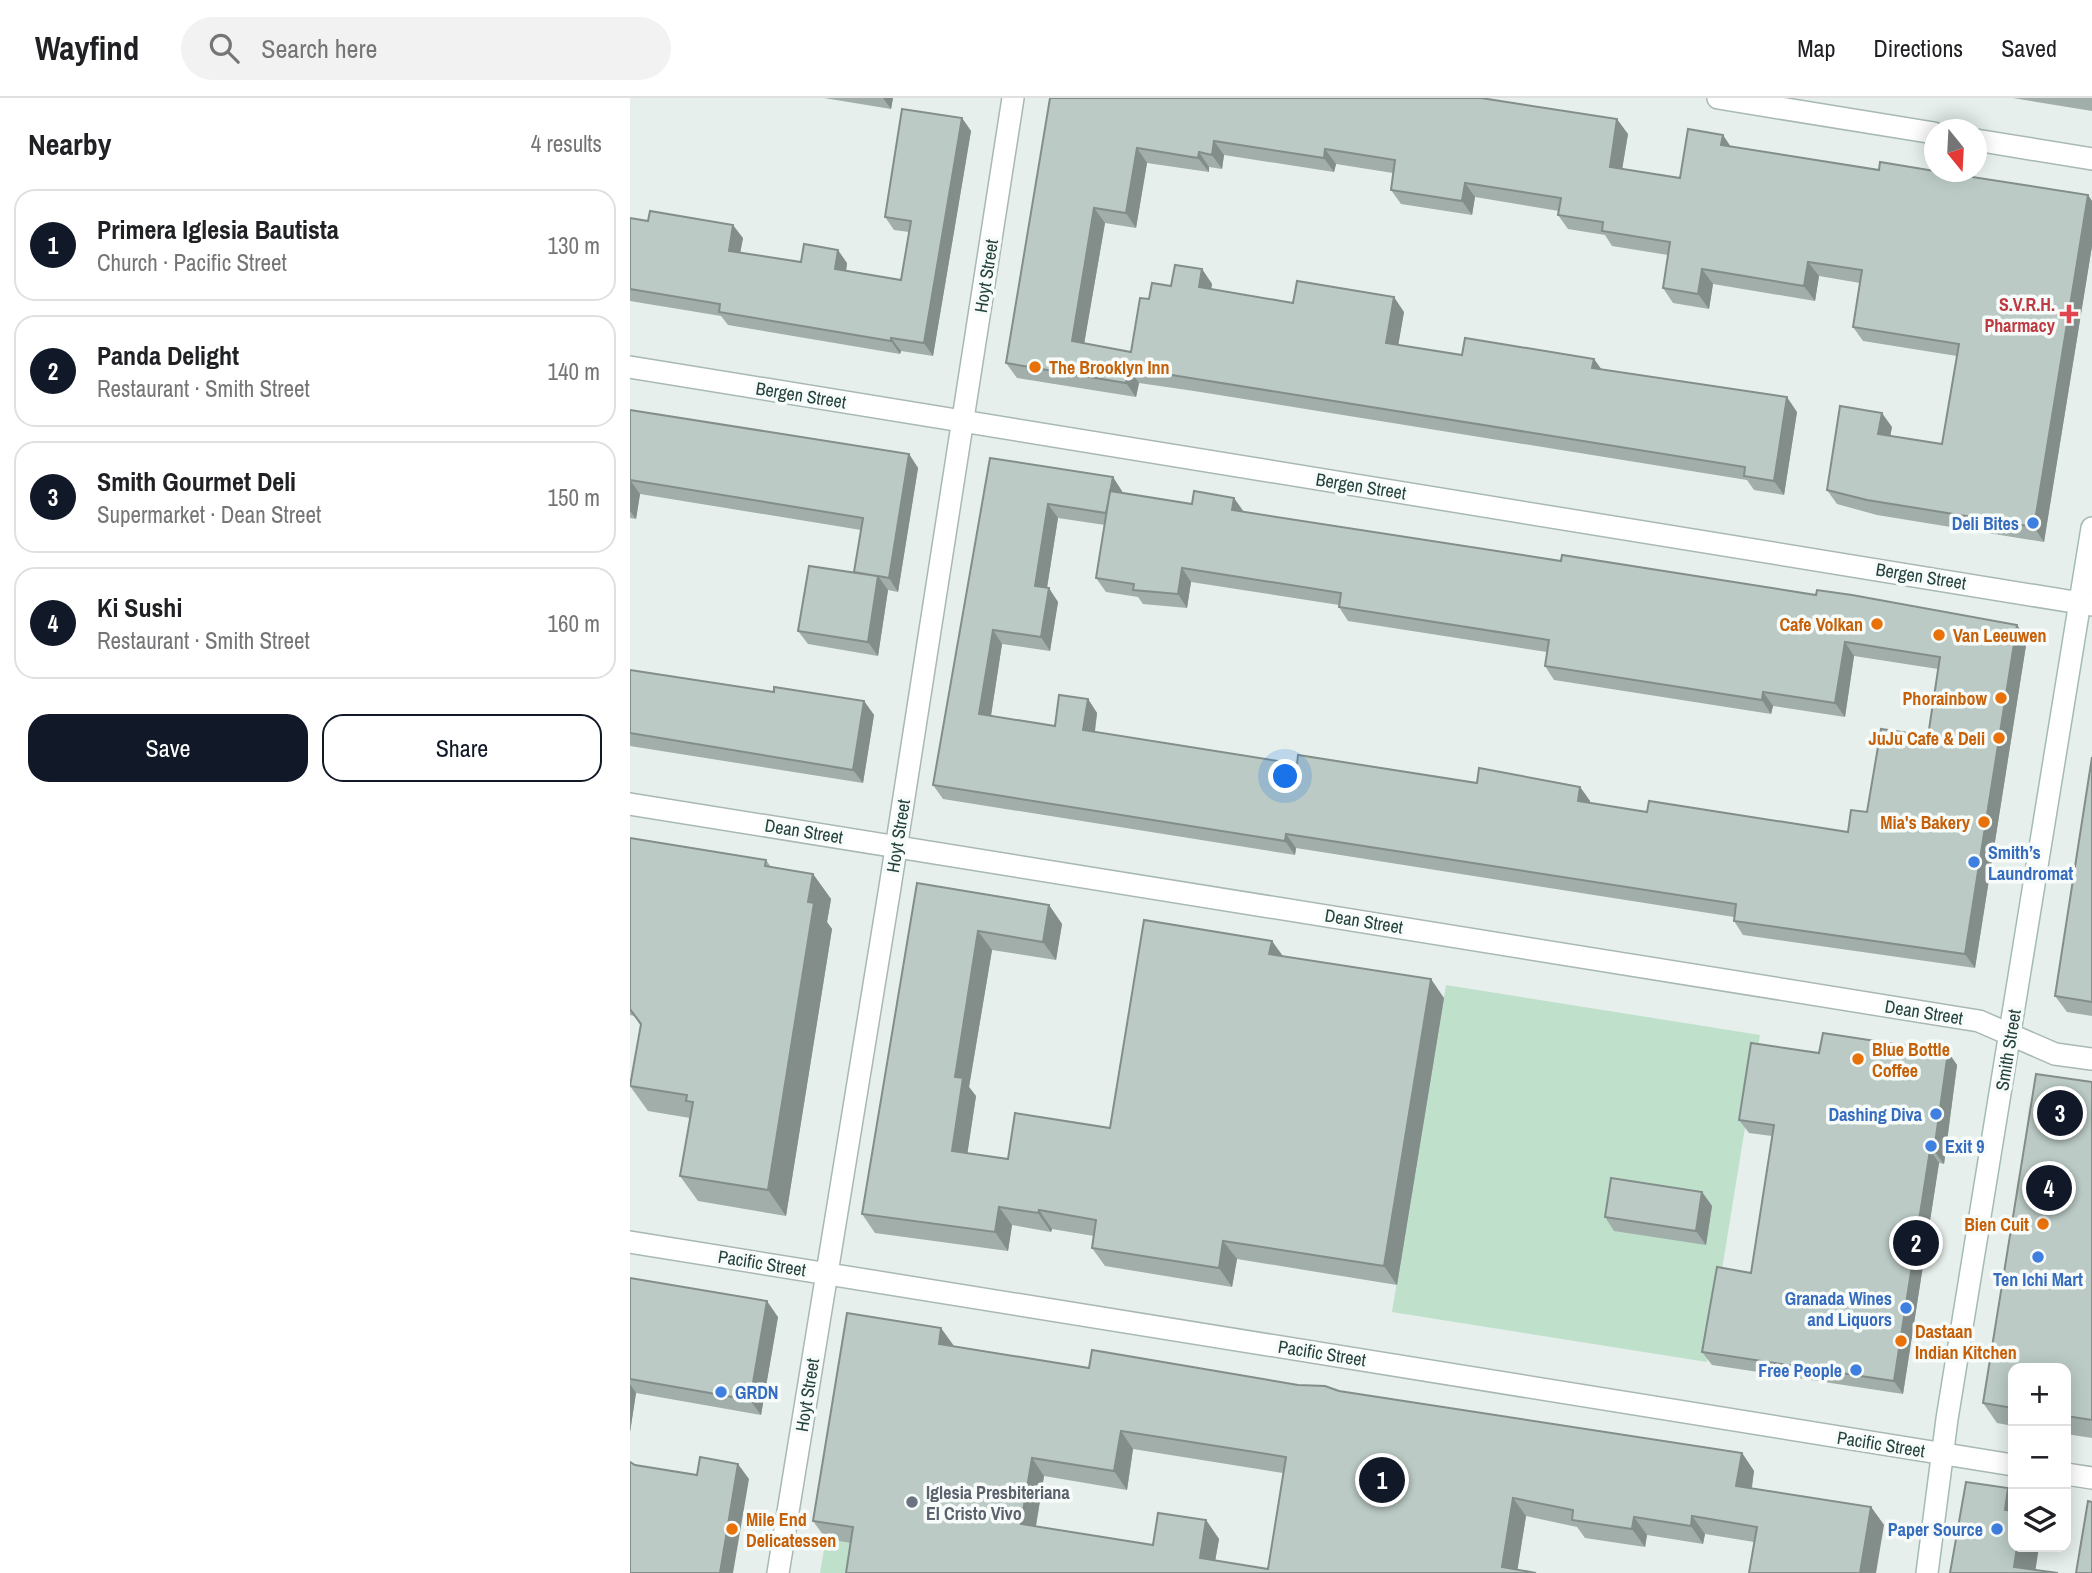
<!DOCTYPE html>
<html lang="en">
<head>
<meta charset="utf-8">
<style>
	body { margin:0; font-family:"Archivo Narrow",sans-serif; background:#f2f2f2; color:#202124 }
	.controls { position:absolute; right:21px; bottom:21px; display:grid; overflow:hidden; border-radius:14px; box-shadow:0 4px 18px #0003 }
	.controls button { width:63px; height:63px; display:grid; place-items:center; padding:0; border:0; border-bottom:2px solid #e0e0e0; background:#fff; color:#202124; font:35px sans-serif }
	.compass { position:absolute; left:1294px; top:21px; width:63px; height:63px; border-radius:50%; background:#fff; box-shadow:0 4px 18px #0003; rotate:162deg }
	.you { position:absolute; left:656px; top:679px; width:24px; height:24px; margin:-18px; border:5px solid #fff; border-radius:50%; background:#1a73e8; box-shadow:0 0 0 10px #1a73e833 }
	.badge { display:grid; place-items:center; width:46px; height:46px; border-radius:50%; background:#111827; color:#fff; font-size:23px; font-weight:700 }
	.pin { position:absolute; translate:-50% -50%; border:4px solid #fff; box-shadow:0 2px 7px #0006 }
	.list { margin:0; padding:0; list-style:none }
	h2 { display:flex; justify-content:space-between; align-items:center; height:91px; margin:0; padding:0 28px; font-size:30px }
	h2 small { font-size:23px; font-weight:400; color:#757577 }
	.list li { display:grid; grid-template-columns:46px 1fr auto; gap:21px; align-items:center; box-sizing:border-box; height:112px; margin:0 14px 14px; padding:0 14px; border:2px solid #e0e0e0; border-radius:21px }
	.list b { display:block; font-size:26px; white-space:nowrap }
	.list p { margin:0; font-size:23px; white-space:nowrap; color:#757577 }
	.list em { font-size:23px; font-style:normal; color:#757577 }
	.actions { display:flex; gap:14px; padding:21px 28px }
	.actions a { flex:1; padding:16px 0; border:2px solid #111827; border-radius:21px; text-align:center; font-size:24px; color:#111827 }
	.actions .main { background:#111827; color:#fff }
	.icon { flex:none; width:38px; height:38px; fill:none; stroke:currentColor; stroke-width:2; stroke-linecap:round; stroke-linejoin:round }
	.map { position:relative; flex:none; width:1462px; height:1475px; overflow:hidden }
	header { display:flex; align-items:center; gap:42px; box-sizing:border-box; height:98px; padding:0 35px; background:#fff; border-bottom:2px solid #e0e0e0 }
	header strong { font-size:33px }
	nav { display:flex; gap:38px; margin-inline-start:auto; font-size:24px }
	.search { width:490px; height:63px; background:#f2f2f2; display:flex; align-items:center; gap:18px; box-sizing:border-box; padding:0 24px; border-radius:38px; color:#757577; font-size:26px }
	main { display:flex }
	aside { flex:1; background:#fff }
	.map>svg:first-child { display:block }
	.green { fill:#bfe0cb }
	.lines { fill:none; stroke-linecap:round; stroke-linejoin:round }
	.street-casing { stroke:#a8b8b4; stroke-width:24 }
	.secondary-casing { stroke:#a4bbb5; stroke-width:24 }
	.street { stroke:#fff; stroke-width:21 }
	.secondary { stroke:#fff; stroke-width:21 }
	.wall { fill:#a1aea9; fill-rule:evenodd }
	.shaded-wall { fill:#838d8a }
	.building { fill:#bbcac5; stroke:#838d8a; stroke-width:2; fill-rule:evenodd }
	.health-dot { fill:#e0444e; stroke:#f7fbf9; stroke-width:2.5 }
	.food-dot { fill:#e8710a; stroke:#f7fbf9; stroke-width:2.5 }
	.shop-dot { fill:#3f7fe0; stroke:#f7fbf9; stroke-width:2.5 }
	.worship-dot { fill:#6b7280; stroke:#f7fbf9; stroke-width:2.5 }
	.labels { text-anchor:middle; dominant-baseline:central; stroke-width:7; stroke-linejoin:round; paint-order:stroke }
	.street-label { font-size:18px; fill:#24423d; stroke:#f7fbf9 }
	.health-label { font-size:18px; font-weight:bold; fill:#be3a42; stroke:#f7fbf9; text-anchor:end }
	.food-label { font-size:18px; font-weight:bold; fill:#c56008; stroke:#f7fbf9; text-anchor:start }
	.shop-label { font-size:18px; font-weight:bold; fill:#366cbe; stroke:#f7fbf9; text-anchor:end }
	.worship-label { font-size:18px; font-weight:bold; fill:#5b616d; stroke:#f7fbf9; text-anchor:start }
</style>
</head>
<body>
<header>
<strong>Wayfind</strong>
<div class="search"><svg class="icon" aria-label="search" viewBox="0 0 24 24"><circle cx="10" cy="10" r="6"/><path d="M15 15l6 6"/></svg>Search here</div>
<nav><a>Map</a><a>Directions</a><a>Saved</a></nav>
</header>
<main>
<aside>
<h2>Nearby<small>4 results</small></h2>
<ul class="list">
<li><span class="badge">1</span><div><b>Primera Iglesia Bautista</b><p>Church · Pacific Street</p></div><em>130 m</em></li>
<li><span class="badge">2</span><div><b>Panda Delight</b><p>Restaurant · Smith Street</p></div><em>140 m</em></li>
<li><span class="badge">3</span><div><b>Smith Gourmet Deli</b><p>Supermarket · Dean Street</p></div><em>150 m</em></li>
<li><span class="badge">4</span><div><b>Ki Sushi</b><p>Restaurant · Smith Street</p></div><em>160 m</em></li>
</ul>
<div class="actions"><a class="main">Save</a><a>Share</a></div>
</aside>
<div class="map">
<svg width="1462" height="1475" viewBox="0 0 1462 1475">
	<rect width="100%" height="100%" fill="#e6efec"/>
	<!-- green -->
	<g class="green">
		<polygon points="816,887 1130,937 1077,1264 762,1214"/>
		<polygon points="196,1441 236,1447 232,1475 190,1475"/>
	</g>
	<g class="lines">
		<defs>
			<g id="street">
				<polyline points="1088,0 1304,35"/>
				<polyline points="1346,42 1462,61"/>
				<polyline points="0,269 1462,507"/>
				<polyline points="0,706 1349,923 1425,956 1462,961"/>
				<polyline points="0,1144 1383,1367"/>
				<polyline points="1436,1376 1462,1380"/>
				<polyline points="148,1475 260,789 383,0"/>
			</g>
			<polyline id="secondary" points="1297,1475 1317,1321 1462,430"/>
		</defs>
		<!-- street casing -->
		<use href="#street" class="street-casing"/>
		<!-- secondary casing -->
		<use href="#secondary" class="secondary-casing"/>
		<!-- street -->
		<use href="#street" class="street"/>
		<!-- secondary -->
		<use href="#secondary" class="secondary"/>
	</g>
	<!-- wall -->
	<g class="wall">
		<polygon points="194,0 263,0 261,11"/>
		<polygon points="420,0 998,36 992,71 1050,80 1101,49 1249,72 1458,97 1462,103 1462,148 1414,444 1247,417 1207,406 1197,392 1262,329 1260,338 1312,346 1327,258 1233,243 1223,229 1230,185 1189,178 1185,203 1083,186 1079,211 1043,205 1033,190 1038,157 982,148 975,137 938,131 928,117 929,113 845,99 842,117 771,106 761,92 763,75 706,66 704,74 594,57 592,71 579,69 579,74 517,65 506,130 475,125 454,246 501,254 519,201 572,171 582,186 581,191 663,205 774,214 768,247 832,257 964,261 971,271 1167,314 1154,397 1124,392 1117,382 564,293 509,285 506,299 387,280 376,265"/>
		<polygon points="1383,0 1462,0 1462,13"/>
		<polygon points="332,20 341,33 303,258 271,253 270,256 98,227 91,218 0,203 0,120 113,140 110,155 171,164 217,165 216,172 271,182 279,134 264,132 255,119"/>
		<polygon points="0,312 279,356 288,370 268,494 258,492 248,558 178,546 168,533 225,475 231,432 10,396 6,421 0,420"/>
		<path d="M360,360L492,393V395L931,463L1186,497L1387,527L1397,541L1345,870L1113,837L1104,823V819L666,750L665,757L313,701L303,687ZM428,420L475,427L466,480L476,494L508,499L513,506L557,510L561,484L709,507V509L718,523L917,554L915,568L924,582L1141,616L1143,608L1215,619L1224,558L1308,571L1298,638L1237,714L1218,734L1017,714L960,705V703L950,689L847,685L667,666L465,634L467,615L458,601L425,628L361,618L372,546L420,553L428,504L417,490Z"/>
		<polygon points="0,572 144,594 234,603 244,617 233,685 0,648"/>
		<polygon points="1462,659 1462,918 1437,914 1425,898"/>
		<polygon points="0,740 136,762 141,769 183,776 201,801 197,824 202,831 156,1118 68,1103 50,1078 60,1020 18,1013 0,988 11,928 4,918 0,917"/>
		<polygon points="287,785 419,807 432,826 426,862 362,852 339,989 346,998 337,1055 378,1061 480,1030 642,843 652,858 814,900 767,1187 607,1161 602,1189 475,1168 462,1150 464,1138 422,1131 421,1134 382,1127 378,1153 245,1135 232,1116"/>
		<polygon points="1318,954 1327,967 1314,1066 1309,1065 1273,1296 1082,1267 1072,1254 1121,1175 1142,1038 1119,1035 1109,1022 1189,955"/>
		<polygon points="1462,984 1462,1340 1436,1336 1436,1270 1383,1270 1383,1328 1367,1325 1353,1305"/>
		<polygon points="1072,1094 1082,1108 1076,1147 984,1133 975,1119"/>
		<polygon points="0,1180 148,1219 131,1317 6,1295 0,1334"/>
		<path d="M324,1248L459,1270L668,1287L1112,1355L1124,1373L1122,1390L1241,1409L1254,1427L1124,1444L1075,1436L1073,1446L1017,1437L1015,1449L955,1440L947,1429L896,1418L887,1472L216,1475L221,1445L196,1441L183,1423ZM503,1351L653,1375L638,1471L585,1463L589,1441L576,1422L523,1447L406,1429L414,1378L497,1392Z"/>
	</g>
	<!-- shaded-wall -->
	<g class="shaded-wall">
		<polygon points="253,0 263,0 261,11"/>
		<polygon points="332,20 341,33 303,258 294,245"/>
		<polygon points="987,21 998,36 990,84 980,69"/>
		<polygon points="1093,37 1103,52 1091,47"/>
		<polygon points="584,43 594,57 592,71 582,57"/>
		<polygon points="507,50 517,65 506,130 496,115"/>
		<polygon points="695,51 706,66 704,74 694,60"/>
		<polygon points="569,54 579,69 579,74 568,60"/>
		<polygon points="835,85 845,99 842,117 832,103"/>
		<polygon points="1458,97 1462,103 1462,148 1414,444 1404,429"/>
		<polygon points="464,110 475,125 452,258 442,243"/>
		<polygon points="103,127 113,140 108,166 99,153"/>
		<polygon points="208,152 217,165 215,184 205,171"/>
		<polygon points="1178,164 1189,178 1185,203 1174,188"/>
		<polygon points="572,171 582,186 579,204 569,189"/>
		<polygon points="1072,171 1083,186 1079,211 1068,196"/>
		<polygon points="764,199 774,214 766,260 756,245"/>
		<polygon points="261,240 271,253 270,256 261,243"/>
		<polygon points="964,261 974,275 962,270"/>
		<polygon points="499,270 509,285 506,299 496,285"/>
		<polygon points="1157,299 1167,314 1154,397 1144,383"/>
		<polygon points="1252,315 1262,329 1258,350 1248,336"/>
		<polygon points="279,356 288,370 268,494 259,480"/>
		<polygon points="483,379 492,393 486,429 476,415"/>
		<polygon points="0,382 10,396 6,421 0,413"/>
		<polygon points="604,400 614,414 602,412"/>
		<polygon points="418,406 428,420 415,502 405,488"/>
		<polygon points="552,470 561,484 557,510 548,496"/>
		<polygon points="248,478 258,492 248,558 238,544"/>
		<polygon points="419,490 428,504 420,553 411,539"/>
		<polygon points="1387,527 1397,541 1345,870 1335,856"/>
		<polygon points="363,532 372,546 359,630 349,616"/>
		<polygon points="1215,544 1224,558 1215,619 1205,605"/>
		<polygon points="1133,594 1143,608 1141,616 1132,602"/>
		<polygon points="458,601 467,615 463,646 453,632"/>
		<polygon points="234,603 244,617 233,685 223,672"/>
		<polygon points="950,689 960,703 958,717 948,703"/>
		<polygon points="656,736 666,750 665,757 655,743"/>
		<polygon points="183,776 201,801 197,824 202,831 156,1118 138,1092"/>
		<polygon points="419,807 432,826 426,862 413,844"/>
		<polygon points="348,833 362,852 339,989 346,998 335,1072 322,1053 325,979"/>
		<polygon points="642,843 655,861 639,856"/>
		<polygon points="801,881 814,900 767,1187 754,1168"/>
		<polygon points="1318,954 1327,967 1314,1066 1304,1053"/>
		<polygon points="1300,1052 1309,1065 1273,1296 1264,1283"/>
		<polygon points="1072,1094 1082,1108 1076,1147 1066,1133"/>
		<polygon points="369,1109 382,1127 378,1153 365,1134"/>
		<polygon points="409,1112 422,1131 421,1134 408,1115"/>
		<polygon points="593,1143 607,1161 602,1189 589,1170"/>
		<polygon points="137,1203 148,1219 131,1317 120,1302"/>
		<polygon points="311,1230 324,1248 309,1246"/>
		<polygon points="0,1286 6,1295 0,1334"/>
		<polygon points="491,1333 503,1351 497,1392 484,1373"/>
		<polygon points="1112,1355 1124,1373 1119,1406 1106,1388"/>
		<polygon points="402,1360 414,1378 403,1444 391,1426"/>
		<polygon points="108,1366 119,1381 103,1475 90,1475"/>
		<polygon points="1378,1390 1383,1398 1383,1424 1375,1412"/>
		<polygon points="883,1400 896,1418 887,1475 872,1469"/>
		<polygon points="1241,1409 1254,1427 1246,1475 1230,1475"/>
		<polygon points="1062,1418 1075,1436 1073,1446 1061,1428"/>
		<polygon points="1004,1419 1017,1437 1015,1449 1002,1431"/>
		<polygon points="576,1422 589,1441 583,1475 570,1460"/>
		<polygon points="1387,1449 1409,1449 1405,1475 1384,1469"/>
	</g>
	<!-- building -->
	<g class="building">
		<polygon points="420,0 851,0 987,21 980,69 1050,80 1058,31 1093,37 1091,47 1249,72 1250,64 1305,73 1305,74 1310,74 1458,97 1404,429 1237,402 1197,392 1210,308 1252,315 1248,336 1312,346 1329,246 1223,229 1232,172 1178,164 1174,188 1072,171 1068,196 1033,190 1040,144 972,133 973,124 928,117 931,100 835,85 832,103 761,92 765,62 695,51 694,60 584,43 582,57 569,54 568,60 507,50 496,115 464,110 442,243 501,254 510,200 519,201 522,185 541,188 545,167 572,171 569,189 663,205 667,183 764,199 756,245 832,257 835,240 964,261 962,270 1157,299 1144,383 1114,378 1115,369 554,279 499,270 496,285 376,265"/>
		<polygon points="272,11 332,20 294,245 261,240 261,243 89,214 90,206 0,191 0,120 18,123 20,113 103,127 99,153 171,164 174,146 208,152 205,171 271,182 281,123 255,119"/>
		<polygon points="0,312 279,356 259,480 248,478 238,544 168,533 179,468 247,478 224,474 233,420 0,382"/>
		<polygon points="360,360 483,379 476,415 418,406 405,488 419,490 411,539 363,532 349,616 425,628 429,597 458,601 453,632 667,666 668,657 847,685 849,670 950,689 948,703 1017,714 1019,703 1218,734 1221,712 1237,714 1251,631 1298,638 1310,559 1215,544 1205,605 1133,594 1132,602 915,568 919,542 709,509 711,495 552,470 548,496 503,492 504,486 466,480 480,393 562,406 564,393 604,400 602,412 931,463 932,457 1186,497 1187,492 1222,497 1387,527 1335,856 1104,823 1106,806 656,736 655,743 303,687"/>
		<polygon points="0,572 144,594 144,589 234,603 223,672 0,635"/>
		<polygon points="1462,659 1462,904 1425,898"/>
		<polygon points="0,740 136,762 135,768 183,776 178,804 184,805 138,1092 50,1078 63,1004 56,1003 57,997 0,988 11,926 0,911"/>
		<polygon points="287,785 419,807 413,844 348,833 325,979 333,980 322,1053 378,1061 385,1015 480,1030 514,822 642,843 639,856 801,881 754,1168 593,1143 589,1170 462,1150 466,1122 409,1112 408,1115 369,1109 365,1134 232,1116"/>
		<polygon points="1193,935 1318,954 1304,1053 1300,1052 1264,1283 1072,1254 1087,1169 1121,1175 1144,1027 1109,1022 1121,945 1189,955"/>
		<polygon points="1406,976 1462,984 1462,1322 1436,1318 1436,1270 1383,1270 1383,1310 1353,1305"/>
		<polygon points="981,1080 1072,1094 1066,1133 975,1119"/>
		<polygon points="0,1180 137,1203 120,1302 0,1281"/>
		<path d="M217,1215L311,1230L309,1246L459,1270L462,1252L668,1287L695,1288L709,1293L1112,1355L1106,1388L1241,1409L1230,1475H1119L1127,1429L1062,1418L1061,1428L1004,1419L1002,1431L942,1422L943,1412L883,1400L872,1469L906,1475H216L223,1429L183,1423ZM491,1333L656,1359L638,1471L570,1460L576,1422L528,1415L523,1447L391,1426L402,1360L484,1373Z"/>
		<polygon points="70,1359 108,1366 90,1475 0,1475 0,1364 5,1367 67,1377"/>
		<polygon points="1336,1384 1378,1390 1375,1412 1383,1413 1383,1449 1387,1449 1384,1469 1428,1475 1320,1475"/>
		<polygon points="1458,1403 1462,1404 1462,1475 1446,1475"/>
	</g>
	<!-- markers -->
	<path class="health-dot" d="M1435.5 205.5h7v7h7v7h-7v7h-7v-7h-7v-7h7z"/>
	<g class="food-dot">
		<circle cx="405" cy="269" r="7"/>
		<circle cx="1247" cy="526" r="7"/>
		<circle cx="1309" cy="537" r="7"/>
		<circle cx="1371" cy="600" r="7"/>
		<circle cx="1369" cy="640" r="7"/>
		<circle cx="1354" cy="724" r="7"/>
		<circle cx="1228" cy="961" r="7"/>
		<circle cx="1413" cy="1126" r="7"/>
		<circle cx="1271" cy="1243" r="7"/>
		<circle cx="102" cy="1431" r="7"/>
	</g>
	<g class="shop-dot">
		<circle cx="1403" cy="425" r="7"/>
		<circle cx="1344" cy="764" r="7"/>
		<circle cx="1306" cy="1016" r="7"/>
		<circle cx="1301" cy="1048" r="7"/>
		<circle cx="1408" cy="1159" r="7"/>
		<circle cx="1276" cy="1210" r="7"/>
		<circle cx="1226" cy="1272" r="7"/>
		<circle cx="91" cy="1294" r="7"/>
		<circle cx="1367" cy="1431" r="7"/>
	</g>
	<circle class="worship-dot" cx="282" cy="1404" r="7"/>
	<g class="labels">
		<!-- street labels -->
		<g class="street-label">
			<text transform="translate(356 178) rotate(-81)">Hoyt Street</text>
			<text transform="translate(171 297) rotate(9)">Bergen Street</text>
			<text transform="translate(731 388) rotate(9)">Bergen Street</text>
			<text transform="translate(1291 478) rotate(9)">Bergen Street</text>
			<text transform="translate(174 733) rotate(9)">Dean Street</text>
			<text transform="translate(268 738) rotate(-81)">Hoyt Street</text>
			<text transform="translate(734 823) rotate(9)">Dean Street</text>
			<text transform="translate(1294 914) rotate(9)">Dean Street</text>
			<text transform="translate(1378 952) rotate(-81)">Smith Street</text>
			<text transform="translate(132 1165) rotate(9)">Pacific Street</text>
			<text transform="translate(692 1255) rotate(9)">Pacific Street</text>
			<text transform="translate(177 1297) rotate(-81)">Hoyt Street</text>
			<text transform="translate(1251 1346) rotate(9)">Pacific Street</text>
		</g>
		<!-- health labels -->
		<g class="health-label">
			<text x="1425" y="206">S.V.R.H.<tspan x="1425" dy="21">Pharmacy</tspan></text>
		</g>
		<!-- food labels -->
		<g class="food-label">
			<text x="419" y="269">The Brooklyn Inn</text>
			<text x="1233" y="526" text-anchor="end">Cafe Volkan</text>
			<text x="1323" y="537">Van Leeuwen</text>
			<text x="1357" y="600" text-anchor="end">Phorainbow</text>
			<text x="1355" y="640" text-anchor="end">JuJu Cafe &amp; Deli</text>
			<text x="1340" y="724" text-anchor="end">Mia's Bakery</text>
			<text x="1242" y="951">Blue Bottle<tspan x="1242" dy="21">Coffee</tspan></text>
			<text x="1399" y="1126" text-anchor="end">Bien Cuit</text>
			<text x="1285" y="1233">Dastaan<tspan x="1285" dy="21">Indian Kitchen</tspan></text>
			<text x="116" y="1421">Mile End<tspan x="116" dy="21">Delicatessen</tspan></text>
		</g>
		<!-- shop labels -->
		<g class="shop-label">
			<text x="1389" y="425">Deli Bites</text>
			<text x="1358" y="754" text-anchor="start">Smith’s<tspan x="1358" dy="21">Laundromat</tspan></text>
			<text x="1292" y="1016">Dashing Diva</text>
			<text x="1315" y="1048" text-anchor="start">Exit 9</text>
			<text x="1408" y="1181" text-anchor="middle">Ten Ichi Mart</text>
			<text x="1262" y="1200">Granada Wines<tspan x="1262" dy="21">and Liquors</tspan></text>
			<text x="1212" y="1272">Free People</text>
			<text x="105" y="1294" text-anchor="start">GRDN</text>
			<text x="1353" y="1431">Paper Source</text>
		</g>
		<!-- worship labels -->
		<g class="worship-label">
			<text x="296" y="1394">Iglesia Presbiteriana<tspan x="296" dy="21">El Cristo Vivo</tspan></text>
		</g>
	</g>
</svg>
<div class="controls">
<button>+</button>
<button>−</button>
<button><svg class="icon" aria-label="layers" viewBox="0 0 24 24"><path d="M12 4l9 5-9 5-9-5zM3 14l9 5 9-5"/></svg></button>
</div>
<svg class="compass" viewBox="-18 -18 36 36"><path d="M0-13l5 13h-10z" fill="#e53935"/><path d="M0 13l5-13h-10z" fill="#757577"/></svg>
<div class="you"></div>
<div class="pin badge" style="left:752px;top:1382px">1</div>
<div class="pin badge" style="left:1286px;top:1145px">2</div>
<div class="pin badge" style="left:1430px;top:1015px">3</div>
<div class="pin badge" style="left:1419px;top:1090px">4</div>
</div>
</main>
</body>
</html>
